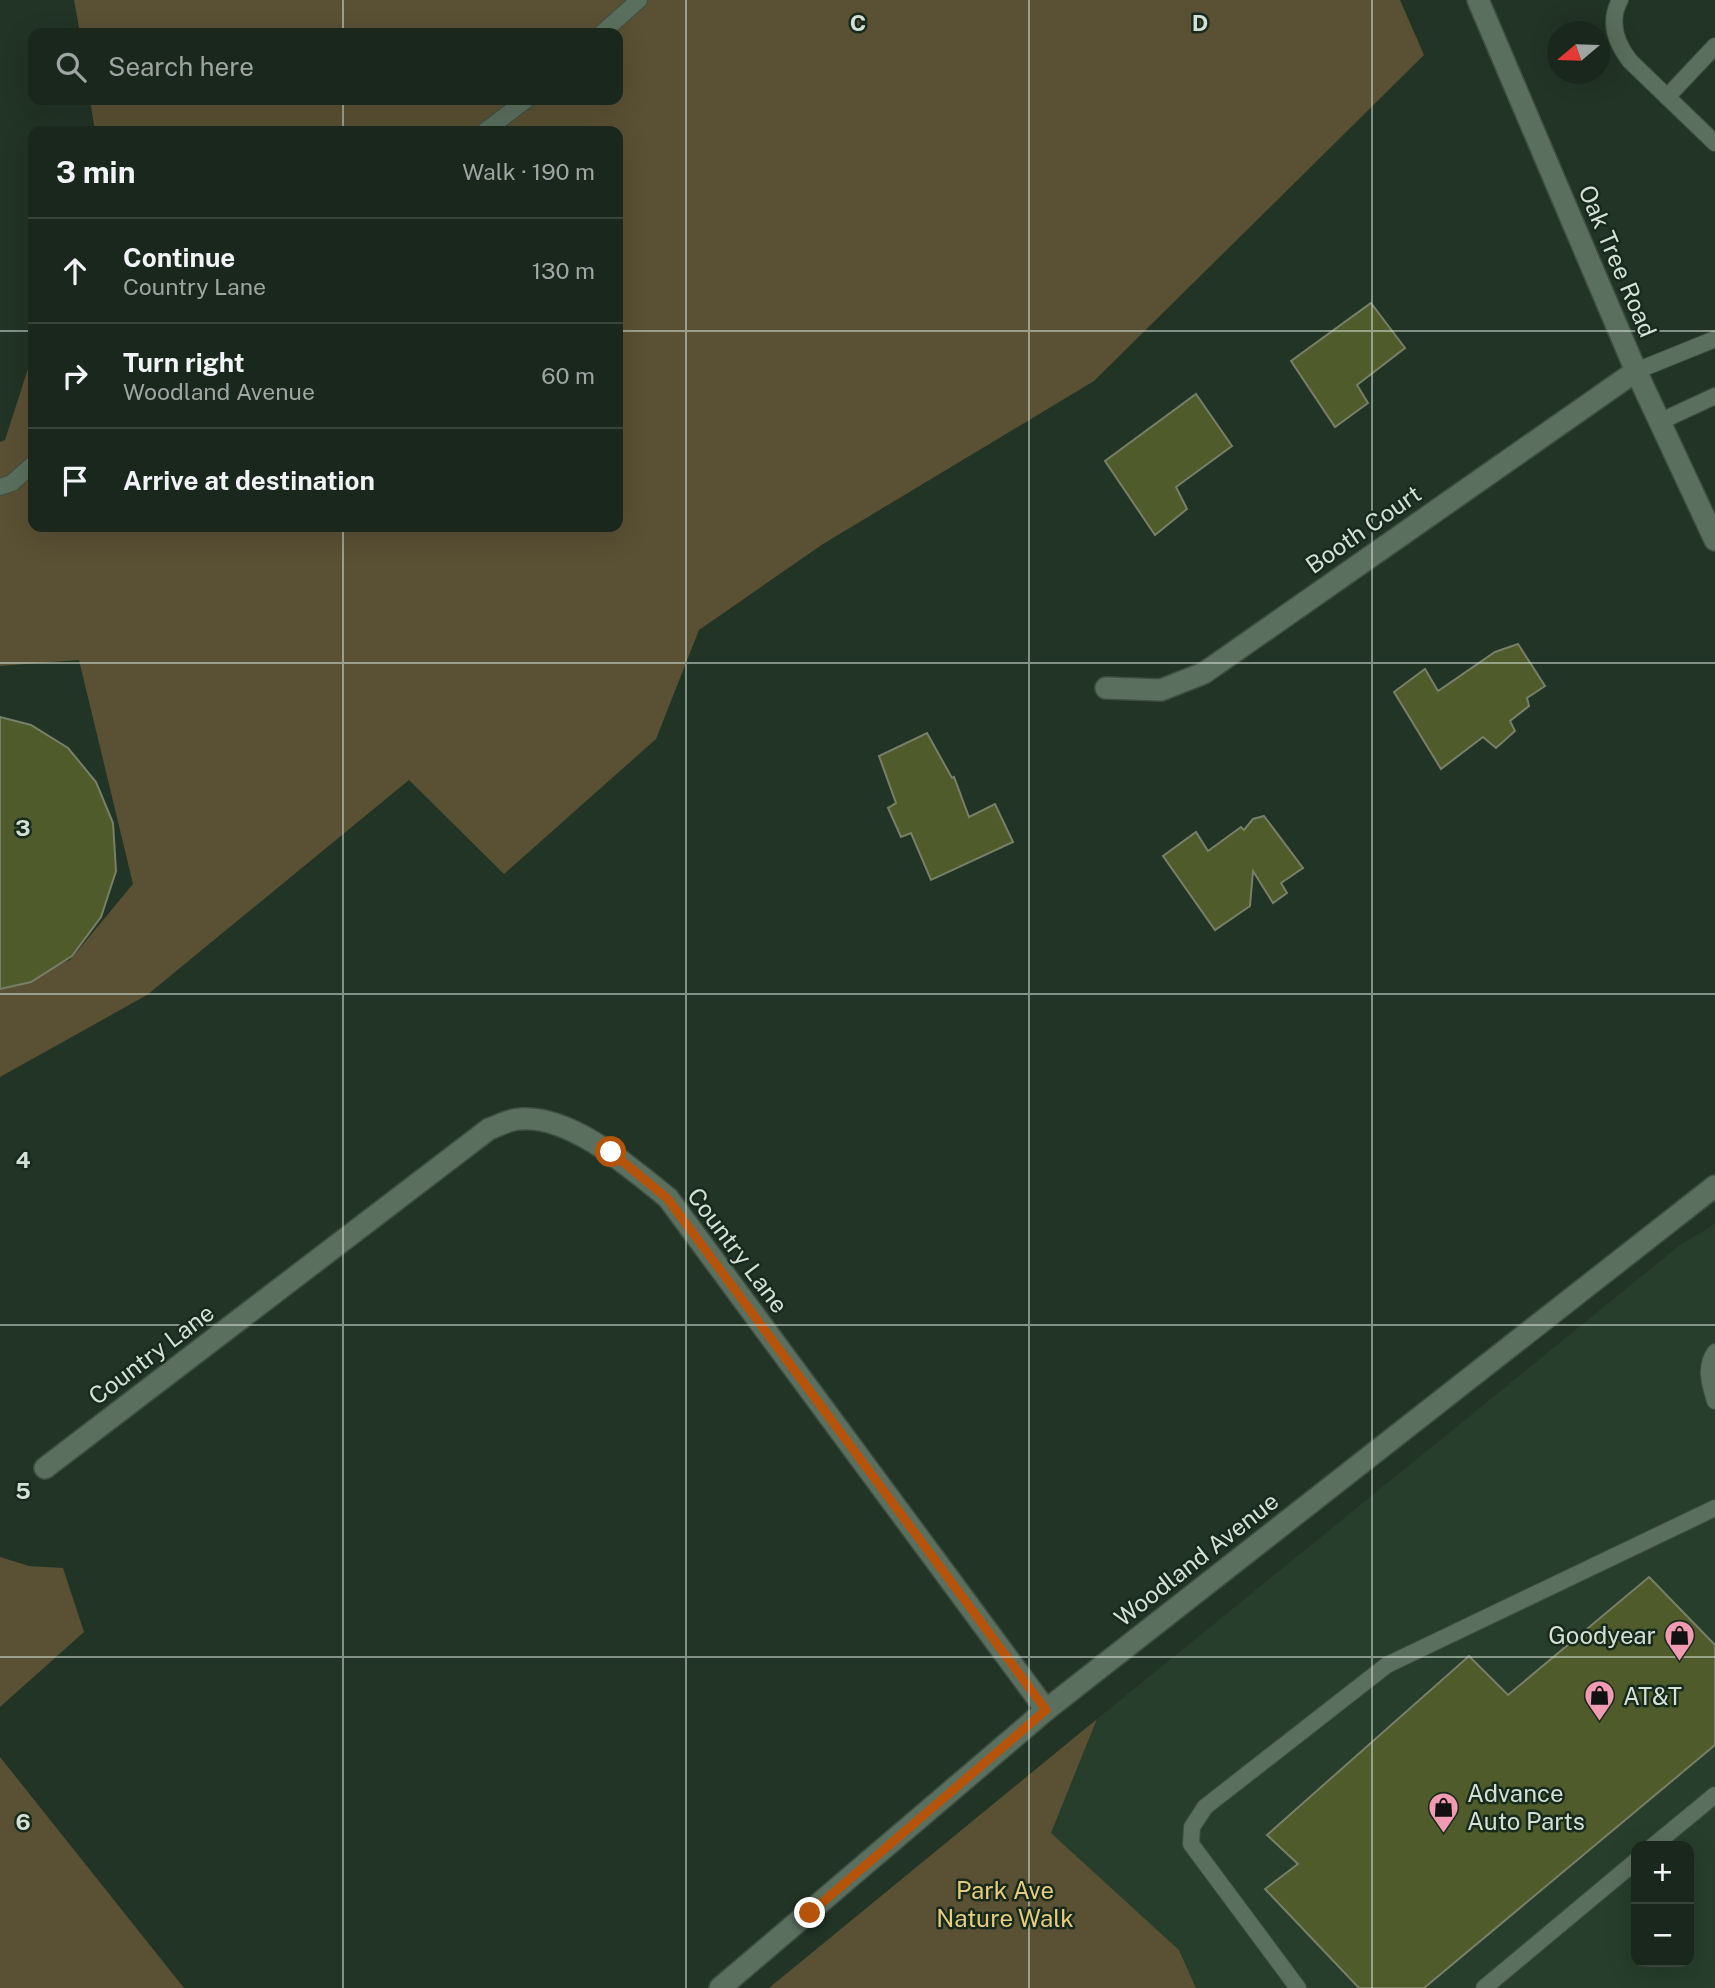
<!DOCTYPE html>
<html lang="en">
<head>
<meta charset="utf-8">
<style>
	body { margin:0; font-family:"Public Sans",sans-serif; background:#232f25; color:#f1f3f6 }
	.controls { position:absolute; right:21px; bottom:21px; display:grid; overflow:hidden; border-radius:14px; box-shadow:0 7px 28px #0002 }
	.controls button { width:63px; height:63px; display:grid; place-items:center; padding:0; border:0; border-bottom:2px solid #38443b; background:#1a271c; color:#f1f3f6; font:35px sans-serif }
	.compass { position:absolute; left:1547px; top:21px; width:63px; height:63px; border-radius:50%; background:#1a271c; box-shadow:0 7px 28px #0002; rotate:251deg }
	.stop { position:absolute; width:21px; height:21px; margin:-16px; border:5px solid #b45309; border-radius:50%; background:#fff }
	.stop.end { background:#b45309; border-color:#fff; box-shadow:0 2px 7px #0008 }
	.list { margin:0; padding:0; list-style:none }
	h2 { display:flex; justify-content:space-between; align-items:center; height:91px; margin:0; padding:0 28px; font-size:30px }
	h2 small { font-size:23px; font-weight:400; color:#9fa5a3 }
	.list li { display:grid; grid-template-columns:46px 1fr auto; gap:21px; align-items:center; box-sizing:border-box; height:105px; padding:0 28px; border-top:2px solid #38443b }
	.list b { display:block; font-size:26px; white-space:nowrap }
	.list p { margin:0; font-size:23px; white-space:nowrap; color:#9fa5a3 }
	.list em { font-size:23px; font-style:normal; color:#9fa5a3 }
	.icon { flex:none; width:38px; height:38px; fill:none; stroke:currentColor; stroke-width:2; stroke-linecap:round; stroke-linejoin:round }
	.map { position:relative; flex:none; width:1715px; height:1988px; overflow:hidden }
	.search { position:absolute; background:#1a271c; box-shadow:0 7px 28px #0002; left:28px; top:28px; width:595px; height:77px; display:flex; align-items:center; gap:18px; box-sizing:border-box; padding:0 24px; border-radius:14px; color:#9fa5a3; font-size:26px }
	.panel { position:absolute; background:#1a271c; box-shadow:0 7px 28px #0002; left:28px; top:126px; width:595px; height:406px; border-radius:14px }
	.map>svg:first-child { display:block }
	.built { fill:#273e2c; fill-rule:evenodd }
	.green { fill:#5a5034 }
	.building { fill:#4f5b2a; stroke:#787f69; stroke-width:2 }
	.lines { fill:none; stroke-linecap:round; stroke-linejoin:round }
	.lane-casing { stroke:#3f4e42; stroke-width:18 }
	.street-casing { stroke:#3f4e42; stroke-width:24 }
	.secondary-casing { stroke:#3f4e42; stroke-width:24 }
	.lane { stroke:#5b6f5e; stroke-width:16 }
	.street { stroke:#5b6f5e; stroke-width:21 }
	.secondary { stroke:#5b6f5e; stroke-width:21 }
	.route { stroke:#b45309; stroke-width:9 }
	.grid { fill:none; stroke:#d4dfd5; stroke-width:2; stroke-opacity:0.55 }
	.labels { text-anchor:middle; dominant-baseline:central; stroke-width:5; stroke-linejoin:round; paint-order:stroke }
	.street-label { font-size:24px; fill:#d4dfd5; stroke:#182a1c }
	.poi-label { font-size:24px; fill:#d4dfd5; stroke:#182a1c; text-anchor:start }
	.park-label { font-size:24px; fill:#e7cc7d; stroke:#182a1c }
	.grid-label { font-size:23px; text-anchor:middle; font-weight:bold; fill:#d4dfd5; stroke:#182a1c; stroke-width:5; stroke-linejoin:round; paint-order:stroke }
</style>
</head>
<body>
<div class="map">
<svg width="1715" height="1988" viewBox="0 0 1715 1988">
	<rect width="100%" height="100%" fill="#223426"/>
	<!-- built -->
	<path class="built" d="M1715,1224V1988H1196L1179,1950L1051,1833L1097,1719L1680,1245ZM1636,1846H1689V1962H1636Z"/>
	<!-- green -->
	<g class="green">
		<polygon points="74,0 1400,0 1424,55 1094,381 823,544 699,630 656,739 504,874 409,780 147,995 0,1077 0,986 70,960 133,884 79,660 0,666 0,442 5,440 33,353 33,527 618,527 618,131 95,131 90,100 618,100 618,33 80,33"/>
		<polygon points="0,1557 29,1566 63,1568 84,1632 0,1707"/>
		<polygon points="1097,1719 1051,1833 1179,1950 1196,1988 769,1988"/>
		<polygon points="0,1757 184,1988 0,1988"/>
	</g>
	<!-- building -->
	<g class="building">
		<polygon points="1371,303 1405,348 1357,385 1368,403 1335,427 1291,361"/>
		<polygon points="1196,394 1232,446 1176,487 1187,509 1155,535 1105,461"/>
		<polygon points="1518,644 1545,686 1527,698 1529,706 1510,721 1515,731 1496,748 1483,737 1441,769 1394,692 1425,669 1438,691 1495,652"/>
		<polygon points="0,717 31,725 68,748 96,782 113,823 116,871 101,917 72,956 31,982 0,989"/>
		<polygon points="927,733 952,778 954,777 969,817 995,804 1013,842 931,880 911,833 901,837 888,808 896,803 879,756"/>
		<polygon points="1264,816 1303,868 1281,883 1287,893 1273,903 1253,871 1250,906 1215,930 1163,856 1196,832 1208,851 1241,827 1244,830 1253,819"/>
		<polygon points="1649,1577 1715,1645 1715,1745 1424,1988 1359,1988 1265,1889 1298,1864 1267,1835 1469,1656 1508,1695"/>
	</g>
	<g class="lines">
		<defs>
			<g id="lane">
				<path d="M1620,0C1608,22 1616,43 1630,61L1715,143"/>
				<polyline points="602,33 639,0"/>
				<polyline points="1667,97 1715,46"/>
				<polyline points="485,131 526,100"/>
				<polyline points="1636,371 1715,339"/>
				<polyline points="1659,422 1715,396"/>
				<polyline points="0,487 12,483 33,464"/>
				<path d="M1715,1352C1704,1368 1710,1384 1715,1401"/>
				<polyline points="1653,1846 1715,1795"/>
				<polyline points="1298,1988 1191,1844 1192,1827 1205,1807 1387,1665 1715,1508"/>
				<polyline points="1484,1988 1636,1861"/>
			</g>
			<g id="street">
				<polyline points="1106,688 1161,690 1204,673 1636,371"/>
				<path d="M45,1468L489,1129C498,1126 510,1119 520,1119C571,1115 631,1168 668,1198L1046,1710"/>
				<polyline points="720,1988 1046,1710 1715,1186"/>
			</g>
			<polyline id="secondary" points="1478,0 1636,371 1715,540"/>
		</defs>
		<!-- lane casing -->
		<use href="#lane" class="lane-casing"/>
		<!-- street casing -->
		<use href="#street" class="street-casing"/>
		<!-- secondary casing -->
		<use href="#secondary" class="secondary-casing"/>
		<!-- lane -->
		<use href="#lane" class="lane"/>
		<!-- street -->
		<use href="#street" class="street"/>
		<!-- secondary -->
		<use href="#secondary" class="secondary"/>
	</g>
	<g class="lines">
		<!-- route -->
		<polyline class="route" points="611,1152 667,1198 1046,1710 810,1913"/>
	</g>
	<!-- grid -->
	<path class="grid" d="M343,0V33M686,0V1988M1029,0V1988M1372,0V1988M343,100V131M0,331H33M618,331H1715M343,527V1988M0,663H1715M0,994H1715M0,1325H1715M0,1657H1715"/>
	<!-- icons -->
	<defs>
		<symbol id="shop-pin" viewBox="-11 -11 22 30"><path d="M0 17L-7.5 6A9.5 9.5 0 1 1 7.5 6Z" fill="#f19ab2" stroke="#182a1c"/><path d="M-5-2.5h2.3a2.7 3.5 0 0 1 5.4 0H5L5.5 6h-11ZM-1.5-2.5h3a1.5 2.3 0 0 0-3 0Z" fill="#111"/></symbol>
	</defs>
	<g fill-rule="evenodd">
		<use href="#shop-pin" x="1662" y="1618" width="35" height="47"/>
		<use href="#shop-pin" x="1582" y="1678" width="35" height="47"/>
		<use href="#shop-pin" x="1426" y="1790" width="35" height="47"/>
	</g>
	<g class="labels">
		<!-- street labels -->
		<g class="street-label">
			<text transform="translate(1618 261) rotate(67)">Oak Tree Road</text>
			<text transform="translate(1363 529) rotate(-35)">Booth Court</text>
			<text transform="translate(738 1250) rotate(53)">Country Lane</text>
			<text transform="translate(151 1354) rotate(-37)">Country Lane</text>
			<text transform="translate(1196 1559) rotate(-38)">Woodland Avenue</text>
		</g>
		<!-- poi labels -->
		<g class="poi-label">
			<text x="1656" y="1635" text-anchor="end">Goodyear</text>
			<text x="1623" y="1696">AT&amp;T</text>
			<text x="1467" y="1793">Advance<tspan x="1467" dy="28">Auto Parts</tspan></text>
		</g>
		<!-- park labels -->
		<g class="park-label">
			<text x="1005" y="1890">Park Ave<tspan x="1005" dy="28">Nature Walk</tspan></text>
		</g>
	</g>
	<g class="grid-label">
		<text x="858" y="31">C</text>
		<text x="1200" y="31">D</text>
		<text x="23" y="836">3</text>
		<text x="23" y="1168">4</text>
		<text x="23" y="1499">5</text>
		<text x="23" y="1830">6</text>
	</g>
</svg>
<div class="controls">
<button>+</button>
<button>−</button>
</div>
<svg class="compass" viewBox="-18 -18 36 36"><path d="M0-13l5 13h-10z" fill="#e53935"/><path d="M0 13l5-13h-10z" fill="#9fa5a3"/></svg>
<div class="stop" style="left:611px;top:1152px"></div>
<div class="stop end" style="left:810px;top:1913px"></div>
<div class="search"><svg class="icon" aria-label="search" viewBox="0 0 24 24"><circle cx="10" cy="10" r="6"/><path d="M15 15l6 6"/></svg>Search here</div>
<section class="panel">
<h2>3 min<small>Walk · 190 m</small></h2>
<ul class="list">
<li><svg class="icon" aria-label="ahead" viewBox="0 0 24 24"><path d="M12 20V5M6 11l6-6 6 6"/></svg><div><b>Continue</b><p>Country Lane</p></div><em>130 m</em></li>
<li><svg class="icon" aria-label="right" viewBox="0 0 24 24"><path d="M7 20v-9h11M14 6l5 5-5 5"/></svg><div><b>Turn right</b><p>Woodland Avenue</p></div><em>60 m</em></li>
<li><svg class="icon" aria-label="arrive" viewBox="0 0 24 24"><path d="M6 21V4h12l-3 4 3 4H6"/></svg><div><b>Arrive at destination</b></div></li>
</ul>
</section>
</div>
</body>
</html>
